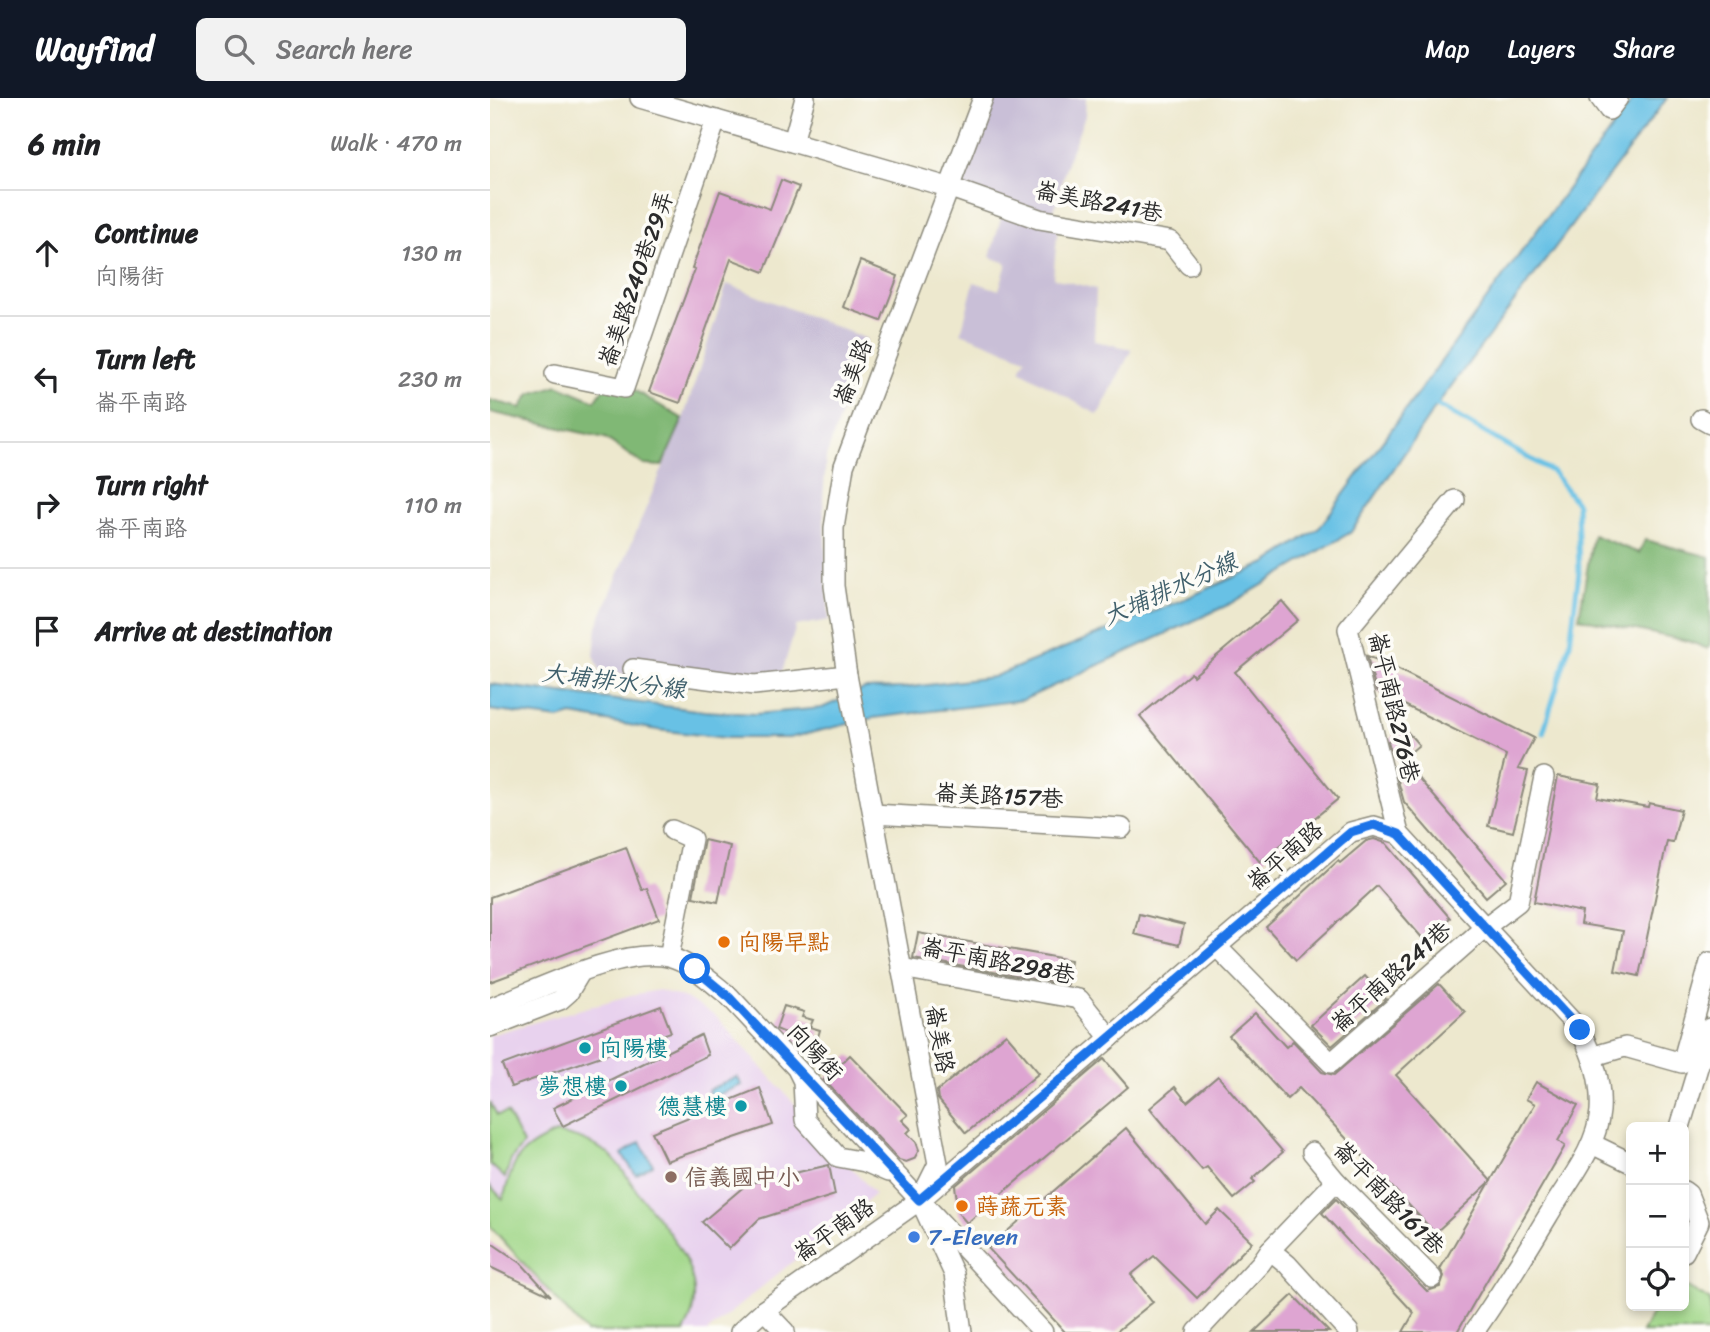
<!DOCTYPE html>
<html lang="en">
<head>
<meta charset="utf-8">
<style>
	body { margin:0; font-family:Sriracha,"LXGW WenKai TC",sans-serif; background:#f2f2f2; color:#202124 }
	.controls { position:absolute; right:21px; bottom:21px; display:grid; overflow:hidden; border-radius:10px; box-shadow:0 4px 10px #0003 }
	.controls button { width:63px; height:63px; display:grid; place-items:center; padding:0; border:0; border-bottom:2px solid #e0e0e0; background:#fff; color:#202124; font:35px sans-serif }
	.stop { position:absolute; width:21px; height:21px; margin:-16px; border:5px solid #1a73e8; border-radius:50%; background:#fff }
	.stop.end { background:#1a73e8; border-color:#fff; box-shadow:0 2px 7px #0008 }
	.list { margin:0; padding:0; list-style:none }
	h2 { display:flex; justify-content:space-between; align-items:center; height:91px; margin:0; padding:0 28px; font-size:30px }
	h2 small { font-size:23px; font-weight:400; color:#757577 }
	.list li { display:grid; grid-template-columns:46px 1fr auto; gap:21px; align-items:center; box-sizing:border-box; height:126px; padding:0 28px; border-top:2px solid #e0e0e0 }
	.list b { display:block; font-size:26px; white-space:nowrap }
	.list p { margin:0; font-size:23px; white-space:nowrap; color:#757577 }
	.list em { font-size:23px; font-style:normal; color:#757577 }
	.icon { flex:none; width:38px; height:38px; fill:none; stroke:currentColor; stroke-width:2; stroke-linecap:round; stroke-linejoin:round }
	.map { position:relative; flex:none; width:1220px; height:1234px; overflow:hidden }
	header { display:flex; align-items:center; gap:42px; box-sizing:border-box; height:98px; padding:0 35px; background:#111827; color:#fff }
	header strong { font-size:33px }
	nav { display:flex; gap:38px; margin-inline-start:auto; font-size:24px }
	.search { width:490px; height:63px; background:#f2f2f2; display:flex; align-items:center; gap:18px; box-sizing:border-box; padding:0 24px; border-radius:10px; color:#757577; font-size:26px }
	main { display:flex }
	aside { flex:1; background:#fff }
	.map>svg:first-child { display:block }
	.built { fill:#e8d2ee }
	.industrial { fill:#c9bfd7 }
	.green { fill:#a1d789; stroke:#66815a; stroke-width:2 }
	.forest { fill:#80b875; stroke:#567250; stroke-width:2 }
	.water { fill:#67c1e5; stroke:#497688; stroke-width:2 }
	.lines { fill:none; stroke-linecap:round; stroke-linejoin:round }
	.stream { stroke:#67c1e5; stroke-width:5 }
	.building { fill:#dea5d2 }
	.minor-casing { stroke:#8c8a7c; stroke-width:22 }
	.minor { stroke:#fff; stroke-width:19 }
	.route { stroke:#1a73e8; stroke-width:9 }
	.food-dot { fill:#e8710a; stroke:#fdfcf7; stroke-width:2.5 }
	.culture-dot { fill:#0f9aa8; stroke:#fdfcf7; stroke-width:2.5 }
	.education-dot { fill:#8d6e63; stroke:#fdfcf7; stroke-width:2.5 }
	.shop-dot { fill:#3f7fe0; stroke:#fdfcf7; stroke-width:2.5 }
	.labels { text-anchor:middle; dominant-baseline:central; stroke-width:7; stroke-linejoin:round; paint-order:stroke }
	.street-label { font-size:23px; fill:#2b2b2b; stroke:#fdfcf7 }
	.food-label { font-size:23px; fill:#c56008; stroke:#fdfcf7; text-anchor:start }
	.culture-label { font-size:23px; fill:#0d838f; stroke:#fdfcf7; text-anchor:end }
	.education-label { font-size:23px; fill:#785e54; stroke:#fdfcf7; text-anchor:start }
	.shop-label { font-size:23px; fill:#366cbe; stroke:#fdfcf7; text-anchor:start }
	.water-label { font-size:24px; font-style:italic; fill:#40606c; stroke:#fdfcf7 }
</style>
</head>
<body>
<header>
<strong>Wayfind</strong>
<div class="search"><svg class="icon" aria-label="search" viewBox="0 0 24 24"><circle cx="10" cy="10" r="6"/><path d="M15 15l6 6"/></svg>Search here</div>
<nav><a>Map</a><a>Layers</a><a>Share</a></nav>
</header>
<main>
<aside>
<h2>6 min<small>Walk · 470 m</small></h2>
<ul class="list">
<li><svg class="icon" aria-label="ahead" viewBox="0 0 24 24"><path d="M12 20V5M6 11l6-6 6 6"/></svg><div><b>Continue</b><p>向陽街</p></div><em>130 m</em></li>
<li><svg class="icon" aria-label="left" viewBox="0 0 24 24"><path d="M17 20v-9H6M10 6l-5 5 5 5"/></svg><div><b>Turn left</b><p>崙平南路</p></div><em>230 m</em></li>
<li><svg class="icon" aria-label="right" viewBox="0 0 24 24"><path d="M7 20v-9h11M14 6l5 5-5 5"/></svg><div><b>Turn right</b><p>崙平南路</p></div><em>110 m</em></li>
<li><svg class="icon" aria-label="arrive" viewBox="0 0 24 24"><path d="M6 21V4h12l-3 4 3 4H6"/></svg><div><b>Arrive at destination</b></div></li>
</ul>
</aside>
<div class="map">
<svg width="1220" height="1234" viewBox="0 0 1220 1234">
	<rect width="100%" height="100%" fill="#fdfcf7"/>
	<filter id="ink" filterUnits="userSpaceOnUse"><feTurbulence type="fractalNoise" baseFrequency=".0143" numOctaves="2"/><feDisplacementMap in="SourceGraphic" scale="14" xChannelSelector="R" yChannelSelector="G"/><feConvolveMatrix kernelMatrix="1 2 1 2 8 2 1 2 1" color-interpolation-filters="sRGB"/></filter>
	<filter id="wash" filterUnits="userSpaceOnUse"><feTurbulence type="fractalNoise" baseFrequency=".00686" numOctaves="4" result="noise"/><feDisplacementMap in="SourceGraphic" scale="28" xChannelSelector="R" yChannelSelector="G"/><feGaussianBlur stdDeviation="1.57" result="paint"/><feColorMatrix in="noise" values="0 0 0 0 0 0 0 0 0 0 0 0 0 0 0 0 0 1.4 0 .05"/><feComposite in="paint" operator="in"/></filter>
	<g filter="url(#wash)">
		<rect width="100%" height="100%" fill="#ede8ce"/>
		<!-- built -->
		<polygon class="built" points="169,892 197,901 227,919 385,1096 217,1234 95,1234 0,1129 0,937 141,897"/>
		<!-- industrial -->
		<g class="industrial">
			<polygon points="490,0 596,0 595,18 577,64 561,124 568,127 563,180 606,191 604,243 642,251 608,317 530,272 536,260 471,235 484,184 509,192 517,165 500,159 514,109 457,86"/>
			<polygon points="237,186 377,241 336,359 333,401 339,522 306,528 289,584 199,587 110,573 104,557 107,528 193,321"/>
		</g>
		<!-- green -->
		<g class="green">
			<polygon points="0,1004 7,1017 17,1015 33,1046 21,1062 15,1080 0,1066"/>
			<path d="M66,1035C84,1038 100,1043 116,1054C129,1063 139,1083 149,1096C179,1136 225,1180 194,1234H96L0,1128V1088L13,1101C25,1059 26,1054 66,1035Z"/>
			<polygon points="1194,1187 1220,1202 1220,1234 1152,1234 1167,1208 1194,1208"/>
		</g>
		<!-- forest -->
		<g class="forest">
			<polygon points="117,285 137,288 193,321 172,368 154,367 115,340 0,314 0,302 31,310 40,296 68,287 105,303"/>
			<polygon points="1103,437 1149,455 1155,442 1220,459 1220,545 1218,551 1198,543 1089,520"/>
		</g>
		<!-- water -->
		<g class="water">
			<polygon points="1144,0 1177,0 947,307 861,434 742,505 533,602 383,620 299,640 236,640 168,632 82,617 69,621 0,612 0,586 214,613 265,616 332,610 374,591 413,590 503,579 699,499 776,465 829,430"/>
			<polygon points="247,979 252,987 222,999 218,992"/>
			<polygon points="150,1044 163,1067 146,1077 132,1056"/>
		</g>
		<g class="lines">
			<!-- stream -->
			<polyline class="stream" points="942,304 1063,374 1087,406 1089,474 1080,545 1053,635"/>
		</g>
		<g id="blocks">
			<!-- building -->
			<g class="building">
				<polygon points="291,82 309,89 274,174 241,161 190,305 159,294 205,171 202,170 230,93 280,111"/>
				<polygon points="370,163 408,178 391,223 353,209"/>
				<polygon points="792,503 808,522 745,574 848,701 770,764 650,618 701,575 703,578"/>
				<polygon points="877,558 895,565 1044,640 1028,671 1038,673 1023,734 998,728 1016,657 886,593"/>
				<polygon points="913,629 929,647 909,664 902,657 898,643"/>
				<polygon points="919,669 1016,782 996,799 914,704 907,679"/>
				<polygon points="1068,678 1110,686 1107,700 1158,709 1159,705 1191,712 1183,744 1177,743 1149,878 1125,873 1133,833 1090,826 1092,814 1044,804"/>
				<polygon points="884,741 896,745 960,820 934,842 887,788 806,862 776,829 848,763 850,765 876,743"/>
				<polygon points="214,742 240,748 228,804 203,799"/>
				<polygon points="136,749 152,792 157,790 169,821 0,884 0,799"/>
				<polygon points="649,816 694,827 689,847 644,836"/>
				<polygon points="428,835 581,862 577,887 423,860"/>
				<polygon points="875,878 896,901 842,948 821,927"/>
				<polygon points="949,886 975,914 906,977 1001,1083 945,1135 809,990 797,1001 739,938 765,915 796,949 803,943 832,974 844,977"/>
				<polygon points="171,908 181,934 21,989 12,967"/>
				<polygon points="294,908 314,914 312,919 323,922 320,929 330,932 323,956 304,950 304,945 295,940 296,935 286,931"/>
				<polygon points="516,936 549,975 476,1035 448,1001 447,993"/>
				<polygon points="211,937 218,957 73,1028 63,1010"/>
				<polygon points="360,957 418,1017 412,1022 421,1031 417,1035 426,1044 429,1052 424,1061 416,1064 409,1062 334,982"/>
				<polygon points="614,961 638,989 477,1125 469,1116 465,1088"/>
				<polygon points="728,978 793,1054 762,1081 765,1084 744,1101 717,1069 712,1072 660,1010 685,989 697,1004"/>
				<polygon points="1046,984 1088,1007 1068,1043 1075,1048 967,1234 913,1234 924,1215 832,1115 846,1101 937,1193 950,1189 954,1178 950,1171 1045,1006 1036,1001"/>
				<polygon points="270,990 283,1027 176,1063 162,1034"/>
				<polygon points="636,1030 715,1126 729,1112 762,1144 707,1200 664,1158 641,1177 663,1204 626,1234 575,1234 498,1150"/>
				<polygon points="339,1067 345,1097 269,1121 239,1151 212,1124 257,1086"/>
				<polygon points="0,1144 31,1165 61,1198 0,1169"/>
				<polygon points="803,1197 839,1234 764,1234"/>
			</g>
		</g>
	</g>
	<g filter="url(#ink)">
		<use href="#blocks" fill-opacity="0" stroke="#8c8a7c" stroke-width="2"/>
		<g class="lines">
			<defs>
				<g id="minor">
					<polyline points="150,0 461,90 549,121 680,143 699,167"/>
					<polyline points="1110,0 1119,12 1128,0"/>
					<polyline points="303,44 315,0"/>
					<polyline points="65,276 134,290 226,22"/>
					<polyline points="1211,321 1220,326"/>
					<polyline points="143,571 264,587 357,577"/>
					<polyline points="383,716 632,730"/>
					<polyline points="909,736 858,531 965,402"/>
					<polyline points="727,849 841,965 994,830 1028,804 1054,679"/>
					<polyline points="179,859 202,741 182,732"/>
					<polyline points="411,870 589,901 620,940"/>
					<path d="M0,910C45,893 131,849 178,859C202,865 221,884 240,899L553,1234"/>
					<polyline points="0,929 70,902 78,895 90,875"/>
					<polyline points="1104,958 1135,949 1192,965 1220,864"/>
					<polyline points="308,973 313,983 315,1022 348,1059 375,1064 398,1074"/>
					<polyline points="1190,1029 1220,930"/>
					<polyline points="1102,1046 1141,1065"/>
					<polyline points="822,1054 846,1083 942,1180"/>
					<polyline points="1194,1093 1198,1096 1209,1124 1194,1154"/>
					<polyline points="780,1152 846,1083"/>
					<polyline points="274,1212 295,1234"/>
					<path d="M250,1234L274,1212L430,1102L861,734L884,728L909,736L1090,932C1103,958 1112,983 1110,1013C1107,1048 1082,1079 1064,1108C1038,1151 1013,1193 984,1234"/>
					<polyline points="472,1234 464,1176 430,1102 448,1066 357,577 344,488 344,430 354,368 493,0"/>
					<polyline points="707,1234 771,1165 780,1152 797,1166 859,1234"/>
				</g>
			</defs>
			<!-- minor casing -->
			<use href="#minor" class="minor-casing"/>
			<!-- minor -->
			<use href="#minor" class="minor"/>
		</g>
	</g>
	<g class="lines" filter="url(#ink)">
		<!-- route -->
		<polyline class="route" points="205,871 240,900 429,1102 861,734 884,727 909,736 1090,932"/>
	</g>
	<!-- markers -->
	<g class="food-dot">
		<circle cx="234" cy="844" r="7"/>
		<circle cx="472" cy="1108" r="7"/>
	</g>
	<g class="culture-dot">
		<circle cx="95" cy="950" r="7"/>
		<circle cx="131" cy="988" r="7"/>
		<circle cx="251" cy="1008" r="7"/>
	</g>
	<circle class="education-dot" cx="181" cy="1079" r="7"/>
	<circle class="shop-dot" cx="424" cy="1139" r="7"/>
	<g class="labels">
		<!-- street labels -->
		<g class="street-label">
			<text transform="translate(609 104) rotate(11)">崙美路241巷</text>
			<text transform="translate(146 181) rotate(-71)">崙美路240巷29弄</text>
			<text transform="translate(363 274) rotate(-69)">崙美路</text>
			<text transform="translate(904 609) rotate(77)">崙平南路276巷</text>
			<text transform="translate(509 698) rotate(3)">崙美路157巷</text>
			<text transform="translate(795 758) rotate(-41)">崙平南路</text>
			<text transform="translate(508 863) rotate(11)">崙平南路298巷</text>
			<text transform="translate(901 879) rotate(-42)">崙平南路241巷</text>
			<text transform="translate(450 941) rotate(80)">崙美路</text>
			<text transform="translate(325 954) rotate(47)">向陽街</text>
			<text transform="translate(899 1100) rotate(46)">崙平南路161巷</text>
			<text transform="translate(344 1132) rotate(-35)">崙平南路</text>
		</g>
		<!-- food labels -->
		<g class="food-label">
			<text x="248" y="844">向陽早點</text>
			<text x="486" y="1108">蒔蔬元素</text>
		</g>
		<!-- culture labels -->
		<g class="culture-label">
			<text x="109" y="950" text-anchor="start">向陽樓</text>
			<text x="117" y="988">夢想樓</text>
			<text x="237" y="1008">德慧樓</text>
		</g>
		<!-- education labels -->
		<g class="education-label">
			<text x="195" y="1079">信義國中小</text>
		</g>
		<!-- shop labels -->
		<g class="shop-label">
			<text x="438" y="1139">7-Eleven</text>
		</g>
		<!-- water labels -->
		<g class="water-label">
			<text transform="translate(680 491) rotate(-24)">大埔排水分線</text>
			<text transform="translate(124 583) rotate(7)">大埔排水分線</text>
		</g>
	</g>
</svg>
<div class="controls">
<button>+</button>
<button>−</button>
<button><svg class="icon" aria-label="locate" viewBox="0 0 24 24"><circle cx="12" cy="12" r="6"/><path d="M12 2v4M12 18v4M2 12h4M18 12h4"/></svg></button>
</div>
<div class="stop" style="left:205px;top:871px"></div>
<div class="stop end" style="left:1090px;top:932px"></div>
</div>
</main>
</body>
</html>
